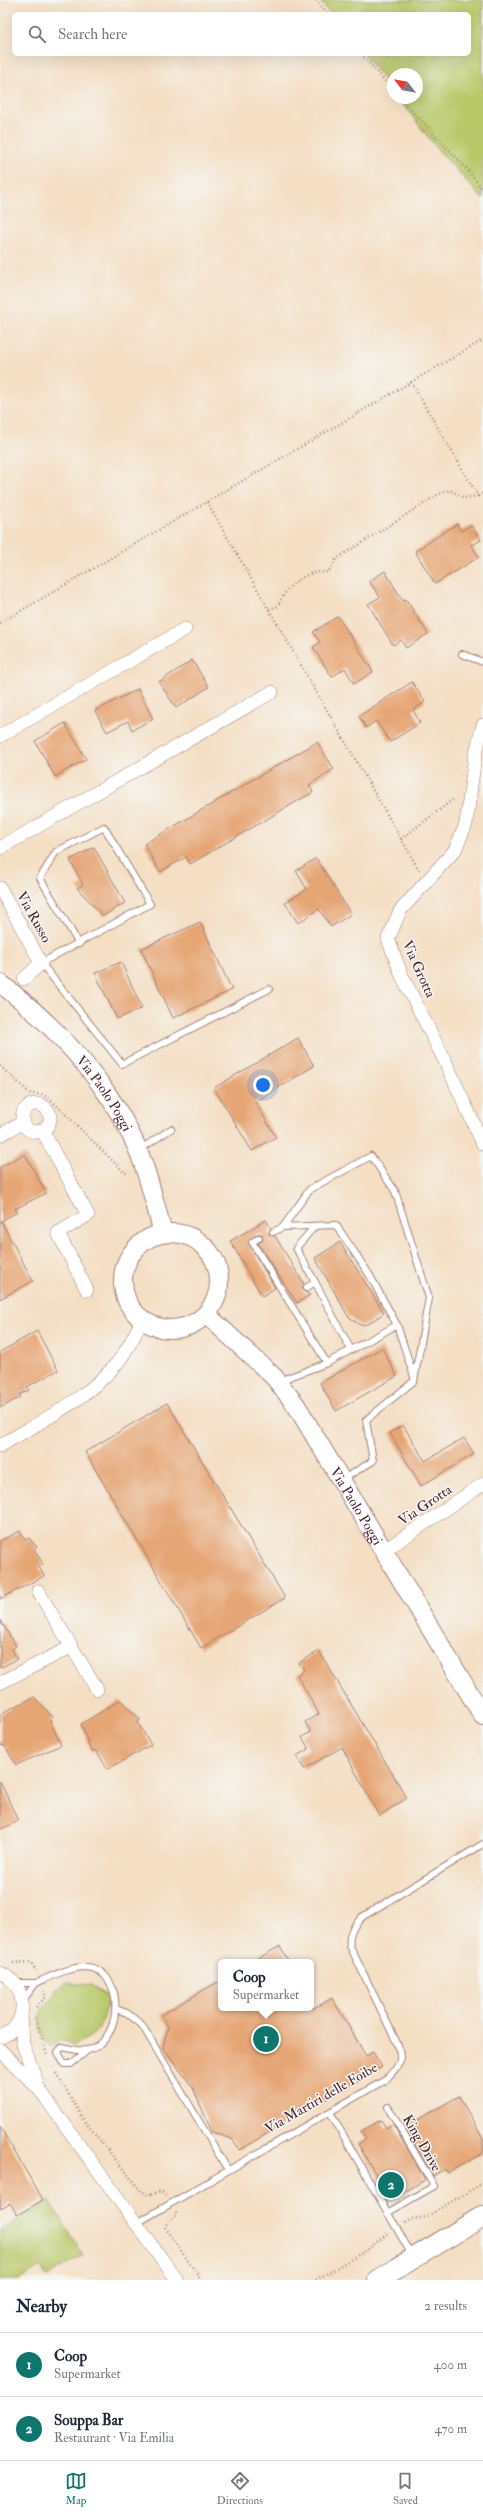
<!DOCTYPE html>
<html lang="en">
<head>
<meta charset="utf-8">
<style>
	body { margin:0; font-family:"IM FELL Double Pica",serif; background:#f6f6f7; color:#1f2937 }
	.compass { position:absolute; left:387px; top:68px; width:36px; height:36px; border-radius:50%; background:#fff; box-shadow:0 4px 16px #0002; rotate:301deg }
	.you { position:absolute; left:263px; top:1085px; width:14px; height:14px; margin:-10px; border:3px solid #fff; border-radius:50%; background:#1a73e8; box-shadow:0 0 0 6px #1a73e833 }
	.badge { display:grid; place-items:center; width:26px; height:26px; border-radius:50%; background:#0f766e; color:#fff; font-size:13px; font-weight:700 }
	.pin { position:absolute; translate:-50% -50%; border:2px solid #fff; box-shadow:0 1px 4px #0006 }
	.popup { position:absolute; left:218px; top:1959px; width:96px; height:52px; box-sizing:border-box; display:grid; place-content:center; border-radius:6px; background:#fff; filter:drop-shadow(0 1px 3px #0005); font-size:13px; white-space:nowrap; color:#747a83 }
	.popup b { font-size:15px; color:#1f2937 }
	.popup::after { content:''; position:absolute; left:50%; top:100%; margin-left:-8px; border:8px solid transparent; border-top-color:#fff }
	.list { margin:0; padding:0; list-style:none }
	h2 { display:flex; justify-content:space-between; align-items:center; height:52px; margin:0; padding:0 16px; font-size:17px }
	h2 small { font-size:13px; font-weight:400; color:#747a83 }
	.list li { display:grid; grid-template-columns:26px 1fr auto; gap:12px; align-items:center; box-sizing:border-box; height:64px; padding:0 16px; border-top:1px solid #e0e1e3 }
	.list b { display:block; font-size:15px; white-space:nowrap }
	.list p { margin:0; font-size:13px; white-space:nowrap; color:#747a83 }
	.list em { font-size:13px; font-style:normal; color:#747a83 }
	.icon { flex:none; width:22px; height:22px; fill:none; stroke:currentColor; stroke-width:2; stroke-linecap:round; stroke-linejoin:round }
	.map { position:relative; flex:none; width:483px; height:2280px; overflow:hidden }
	.search { position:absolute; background:#fff; box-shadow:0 4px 16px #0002; left:12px; right:12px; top:12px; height:44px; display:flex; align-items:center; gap:10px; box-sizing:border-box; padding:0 14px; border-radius:6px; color:#747a83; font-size:15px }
	.sheet { height:180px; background:#fff }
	nav { display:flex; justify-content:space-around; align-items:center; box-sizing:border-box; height:56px; border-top:1px solid #e0e1e3; background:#fff; font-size:11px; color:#747a83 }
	nav a { display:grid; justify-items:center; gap:2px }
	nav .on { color:#0f766e }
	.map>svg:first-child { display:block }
	.green { fill:#b9c96b; stroke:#82744b }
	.building { fill:#e6a575 }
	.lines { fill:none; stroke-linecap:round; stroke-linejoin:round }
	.lane-casing { stroke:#9f7f78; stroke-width:8 }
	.street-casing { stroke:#9f7f78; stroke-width:14 }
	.secondary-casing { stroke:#9f7f78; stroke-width:20 }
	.primary-casing { stroke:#9f7f78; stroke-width:22 }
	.path { stroke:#9f7f78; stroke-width:2.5; stroke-dasharray:1 3; stroke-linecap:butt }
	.lane { stroke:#fff; stroke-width:6 }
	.street { stroke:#fff; stroke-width:13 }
	.secondary { stroke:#fff; stroke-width:18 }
	.primary { stroke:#fff; stroke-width:20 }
	.labels { text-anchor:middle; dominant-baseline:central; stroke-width:3; stroke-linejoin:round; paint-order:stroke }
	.street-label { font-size:14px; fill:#4a1f2b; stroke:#f6f6f2 }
</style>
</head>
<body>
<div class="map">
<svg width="483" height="2280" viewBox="0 0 483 2280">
	<rect width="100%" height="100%" fill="#f6f6f2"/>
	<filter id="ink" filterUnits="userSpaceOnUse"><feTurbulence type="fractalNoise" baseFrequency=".025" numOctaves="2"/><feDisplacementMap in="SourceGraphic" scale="8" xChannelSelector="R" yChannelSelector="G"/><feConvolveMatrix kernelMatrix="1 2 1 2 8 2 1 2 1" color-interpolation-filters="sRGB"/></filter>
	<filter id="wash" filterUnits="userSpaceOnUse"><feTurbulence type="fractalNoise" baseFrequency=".012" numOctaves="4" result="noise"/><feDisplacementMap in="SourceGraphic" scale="16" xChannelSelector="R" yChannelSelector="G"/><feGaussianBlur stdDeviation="0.9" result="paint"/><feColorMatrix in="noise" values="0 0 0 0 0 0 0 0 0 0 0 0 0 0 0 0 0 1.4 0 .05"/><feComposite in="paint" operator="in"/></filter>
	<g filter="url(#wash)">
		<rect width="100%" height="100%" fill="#f4dfc5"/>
		<!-- green -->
		<g class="green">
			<polygon points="319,0 483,0 483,199 440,152 398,98 417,98 417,74 393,74 393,91 364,54 469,54 469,14 331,14"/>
			<path d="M66,1983L91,1985L107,1996C106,2023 99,2035 73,2045L60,2039L51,2047C42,2039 37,2022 41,2012C44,2003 55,2001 56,1989Z"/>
			<polygon points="49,2200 83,2255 47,2277 41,2267 19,2280 0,2280 0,2231"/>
		</g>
		<g id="blocks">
			<!-- building -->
			<g class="building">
				<polygon points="457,524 461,531 471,525 481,540 471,545 479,557 435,584 415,551"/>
				<polygon points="385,571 403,601 406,599 428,634 406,648 401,640 393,645 368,604 380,597 369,581"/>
				<polygon points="338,616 373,672 354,684 345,668 332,677 313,647 320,642 313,632"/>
				<polygon points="192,660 209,687 176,708 159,682"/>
				<polygon points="412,682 425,702 413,710 420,723 390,742 376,721 366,728 359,716"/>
				<polygon points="138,689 153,719 132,730 128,721 107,732 95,711"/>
				<polygon points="65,723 86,759 55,777 35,741"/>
				<polygon points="317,742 334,769 309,785 313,792 190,864 186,857 160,872 144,844"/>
				<polygon points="94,847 125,903 103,916 77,888 83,885 70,860"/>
				<polygon points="316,858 351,914 331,927 319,909 298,923 285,903 307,889 296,871"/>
				<polygon points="200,922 232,990 173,1018 141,949"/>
				<polygon points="121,962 142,1008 117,1019 95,973"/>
				<polygon points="298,1038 314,1066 255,1102 276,1137 252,1151 214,1088"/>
				<polygon points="25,1154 46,1193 15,1209 17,1212 1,1221 33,1281 0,1299 0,1167"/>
				<polygon points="266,1220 271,1228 269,1234 275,1236 304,1284 302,1290 310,1295 297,1303 258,1244 263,1240 262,1234 257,1234 248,1242 275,1288 262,1296 230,1241"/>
				<polygon points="340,1242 384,1313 368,1324 360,1325 348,1316 315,1258"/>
				<polygon points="37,1331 58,1370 27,1387 29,1390 19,1395 21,1397 0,1408 0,1352"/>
				<polygon points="382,1348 397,1376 336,1411 320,1383"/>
				<polygon points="167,1403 285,1598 201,1648 85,1452"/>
				<polygon points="403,1425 425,1461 464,1438 474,1454 421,1486 390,1433"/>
				<polygon points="20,1531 25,1540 29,1538 37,1547 34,1549 43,1564 39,1567 44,1576 0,1599 0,1541"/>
				<polygon points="0,1620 16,1646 12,1649 17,1659 0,1668"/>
				<polygon points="319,1651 407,1798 379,1816 342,1747 304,1769 296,1756 309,1749 302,1737 311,1732 305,1722 319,1714 297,1675 304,1670 299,1663"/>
				<polygon points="34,1697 53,1717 50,1721 61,1745 16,1765 5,1746 0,1745 0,1714"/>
				<polygon points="120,1700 140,1719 138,1723 151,1745 108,1769 96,1751 91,1751 81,1724"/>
				<polygon points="0,1781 18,1821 0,1830"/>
				<polygon points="280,1946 289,1962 252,1962"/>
				<polygon points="221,1980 221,2008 314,2008 332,1998 366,2056 373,2052 382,2067 239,2150 232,2139 212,2132 193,2088 163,2047 168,2027 161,2015"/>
				<polygon points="459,2096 483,2139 483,2153 447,2173 445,2169 433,2176 405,2127"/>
				<polygon points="381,2120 386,2128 393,2124 425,2180 391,2200 358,2144 366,2139 361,2131"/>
				<polygon points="0,2127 43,2200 17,2215 10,2203 0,2209"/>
			</g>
		</g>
	</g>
	<g filter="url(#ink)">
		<use href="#blocks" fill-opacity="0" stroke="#9f7f78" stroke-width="1"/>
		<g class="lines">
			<defs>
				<g id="lane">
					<polyline points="462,654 483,662"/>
					<polyline points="79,944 40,878 56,852 104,827 150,904 41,963 122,1064 269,989"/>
					<polyline points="139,1150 171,1129"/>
					<polyline points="283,1227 336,1225 369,1274 397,1325"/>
					<polyline points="273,1232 283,1227 310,1189 371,1156 395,1191 429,1298 414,1381 366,1420 373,1461 343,1479"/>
					<polyline points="259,1238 252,1242 327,1363 279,1381"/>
					<polyline points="315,1282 351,1350"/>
					<polyline points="306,1288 315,1282 296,1248 315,1226"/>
					<polyline points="327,1363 397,1325 414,1377"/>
					<polyline points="15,1983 36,1983 23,2000"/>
					<path d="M36,1983C52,1976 69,1967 86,1967C128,1970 122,2045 87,2050C79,2052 70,2048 62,2047L58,2052L64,2064H71L88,2050"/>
					<polyline points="116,2009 127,2013 142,2025 228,2170"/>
					<polyline points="330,2112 413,2257"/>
					<polyline points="387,2213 434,2186 388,2107"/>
					<path d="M137,2223L385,2080C399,2066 404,2062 397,2043L350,1946C348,1933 353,1927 362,1917L483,1844"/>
				</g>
				<g id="street">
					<polyline points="483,725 475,756 466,824 455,850 400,911 388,939 402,976 446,1063 483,1144"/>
					<polyline points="0,736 185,629"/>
					<polyline points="0,848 272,692"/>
					<polyline points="0,888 41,963 24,979"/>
					<circle cx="36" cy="1118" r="14"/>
					<polyline points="42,1130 88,1215 58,1233 87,1290"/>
					<polyline points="0,1135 24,1122"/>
					<path d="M0,1446C39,1422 88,1399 117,1363C128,1350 135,1334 142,1320"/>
					<polyline points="385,1550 483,1484"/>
					<polyline points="38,1591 97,1689"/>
					<polyline points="0,1683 71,1647"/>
					<path d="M0,1973C29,1984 30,2027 0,2037"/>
					<polyline points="21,2015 23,2044 37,2083"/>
					<polyline points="0,2050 39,2089 177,2280"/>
				</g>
				<g id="secondary">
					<path id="s1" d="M0,983C54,1025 102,1074 132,1137C147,1167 154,1201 163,1233"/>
					<circle cx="171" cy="1281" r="48"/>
					<path id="s2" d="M206,1314L274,1377L296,1405L483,1716"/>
				</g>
				<polyline id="primary" points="378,2280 483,2216"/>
			</defs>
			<!-- lane casing -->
			<use href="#lane" class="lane-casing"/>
			<!-- street casing -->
			<use href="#street" class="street-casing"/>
			<!-- secondary casing -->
			<use href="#secondary" class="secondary-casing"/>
			<!-- primary casing -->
			<use href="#primary" class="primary-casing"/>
			<!-- path -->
			<g class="path">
				<polyline points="316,0 328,14"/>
				<polyline points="361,54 393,90"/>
				<polyline points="400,98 466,168 483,190"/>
				<polyline points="411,382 478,496 483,493"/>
				<polyline points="207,502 419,870"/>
				<path d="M269,609L278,606C284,591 294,580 310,574C325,568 327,580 336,559L439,494L450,490L464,498L478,496"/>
				<polyline points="0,623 483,340"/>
				<polyline points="401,839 455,798"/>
				<polyline points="0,1066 31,1094 41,1094 49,1098 125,1173 128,1172"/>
				<polyline points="13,1963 31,1962 36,1971"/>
				<polyline points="36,2007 46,1997 44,1991"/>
				<polyline points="37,2023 47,2055"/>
				<polyline points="57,2073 82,2118 140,2190 148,2195 161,2191 165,2195"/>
				<polyline points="176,2213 177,2215 168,2221 165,2227 201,2280"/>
				<polyline points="405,2223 412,2219 426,2217 483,2183"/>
				<polyline points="316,2280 367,2250 387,2234"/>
			</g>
			<!-- lane -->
			<use href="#lane" class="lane"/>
			<!-- street -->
			<use href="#street" class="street"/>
			<!-- secondary -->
			<use href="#secondary" class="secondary"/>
			<!-- primary -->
			<use href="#primary" class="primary"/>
		</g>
	</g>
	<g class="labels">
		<!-- street labels -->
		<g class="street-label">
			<text transform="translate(34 917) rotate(61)">Via Russo</text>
			<text transform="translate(419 969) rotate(66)">Via Grotta</text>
			<text stroke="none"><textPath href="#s1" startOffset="153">Via Paolo Poggi</textPath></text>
			<text stroke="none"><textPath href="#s2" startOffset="246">Via Paolo Poggi</textPath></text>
			<text transform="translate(425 1505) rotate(-34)">Via Grotta</text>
			<text transform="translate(321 2098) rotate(-30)">Via Martiri delle Foibe</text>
			<text transform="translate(422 2143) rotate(60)">King Drive</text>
		</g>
	</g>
</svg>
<svg class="compass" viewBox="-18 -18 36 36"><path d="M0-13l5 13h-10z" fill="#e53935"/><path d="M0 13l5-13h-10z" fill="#747a83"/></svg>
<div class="you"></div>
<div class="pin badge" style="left:266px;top:2039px">1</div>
<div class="popup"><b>Coop</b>Supermarket</div>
<div class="pin badge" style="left:391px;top:2185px">2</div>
<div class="search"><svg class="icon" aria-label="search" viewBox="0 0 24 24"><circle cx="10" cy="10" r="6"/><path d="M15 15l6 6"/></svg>Search here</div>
</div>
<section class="sheet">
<h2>Nearby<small>2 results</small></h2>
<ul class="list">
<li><span class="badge">1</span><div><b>Coop</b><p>Supermarket</p></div><em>400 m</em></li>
<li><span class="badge">2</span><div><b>Souppa Bar</b><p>Restaurant · Via Emilia</p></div><em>470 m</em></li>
</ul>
</section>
<nav>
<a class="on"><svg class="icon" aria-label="map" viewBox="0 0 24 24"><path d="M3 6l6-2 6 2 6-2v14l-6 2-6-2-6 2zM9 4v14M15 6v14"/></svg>Map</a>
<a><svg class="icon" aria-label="directions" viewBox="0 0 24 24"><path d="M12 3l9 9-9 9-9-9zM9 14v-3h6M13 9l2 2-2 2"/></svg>Directions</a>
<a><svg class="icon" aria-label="saved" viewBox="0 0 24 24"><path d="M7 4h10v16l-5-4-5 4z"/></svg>Saved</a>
</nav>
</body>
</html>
